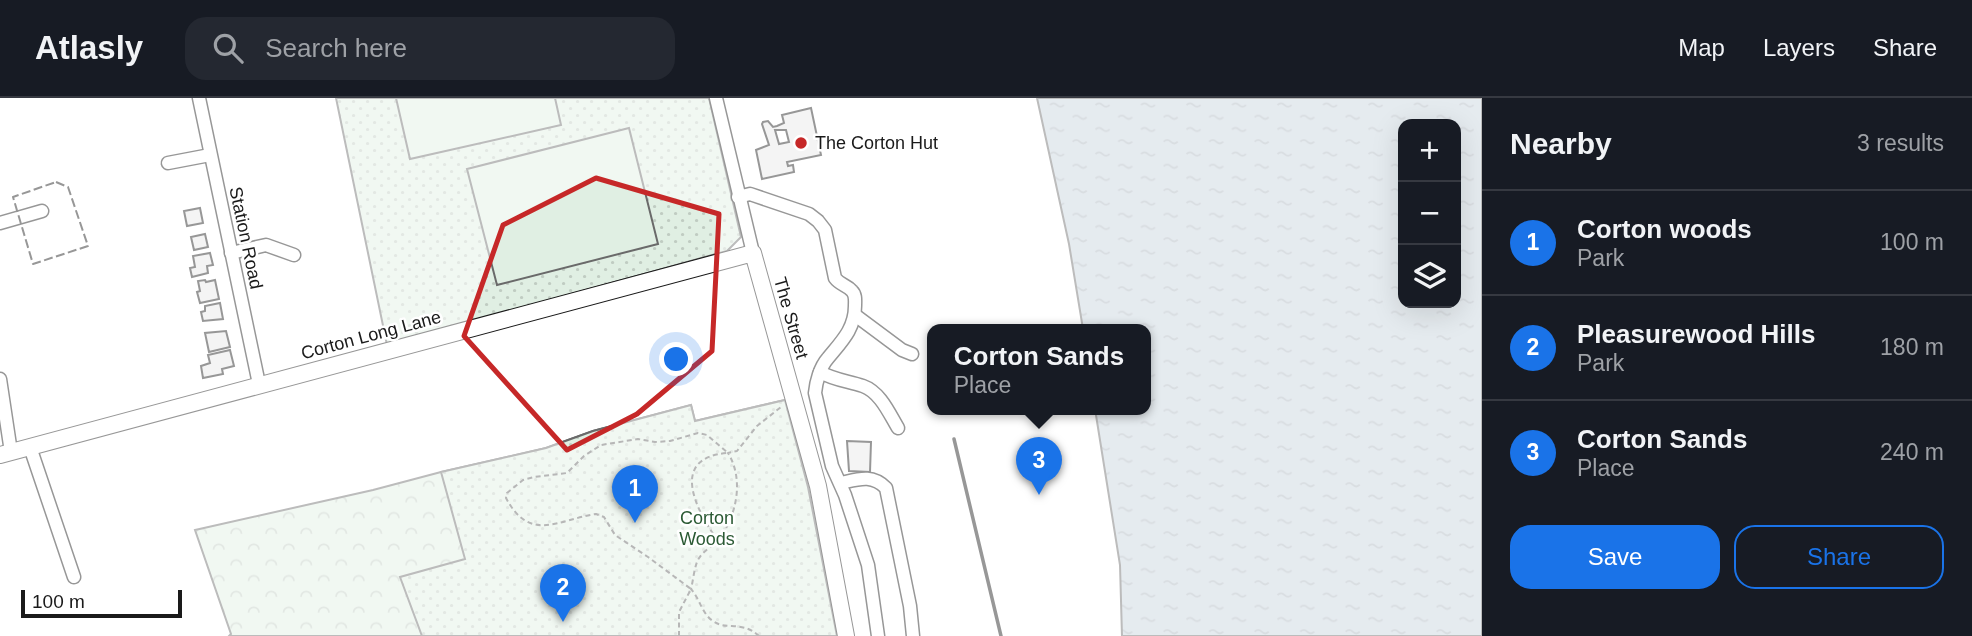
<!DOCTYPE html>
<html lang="en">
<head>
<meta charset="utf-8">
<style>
	body { margin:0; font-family:Arial,sans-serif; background:#242831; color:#f1f3f6 }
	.controls { position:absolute; right:21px; top:21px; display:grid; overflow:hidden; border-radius:14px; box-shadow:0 7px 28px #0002 }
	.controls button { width:63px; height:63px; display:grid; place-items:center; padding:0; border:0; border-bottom:2px solid #363941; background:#171b24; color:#f1f3f6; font:35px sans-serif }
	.scale { position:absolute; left:21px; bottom:18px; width:161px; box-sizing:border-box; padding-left:7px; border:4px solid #1a1a1a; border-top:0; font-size:19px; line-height:24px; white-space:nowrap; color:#1a1a1a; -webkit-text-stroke:5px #fff; paint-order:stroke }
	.you { position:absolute; left:677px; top:262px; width:24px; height:24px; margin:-18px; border:5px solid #fff; border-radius:50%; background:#1a73e8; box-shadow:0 0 0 10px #1a73e833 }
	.badge { display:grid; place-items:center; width:46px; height:46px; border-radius:50%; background:#1a73e8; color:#fff; font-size:23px; font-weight:700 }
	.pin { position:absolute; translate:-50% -58px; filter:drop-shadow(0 2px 4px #0008) }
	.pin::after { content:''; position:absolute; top:37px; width:24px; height:21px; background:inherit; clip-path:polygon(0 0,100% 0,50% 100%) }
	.popup { position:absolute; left:927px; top:226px; width:224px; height:91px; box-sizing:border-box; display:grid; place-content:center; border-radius:14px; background:#171b24; filter:drop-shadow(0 2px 5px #0005); font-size:23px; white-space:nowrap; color:#9ea1a6 }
	.popup b { font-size:26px; color:#f1f3f6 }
	.popup::after { content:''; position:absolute; left:50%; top:100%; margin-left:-14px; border:14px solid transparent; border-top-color:#171b24 }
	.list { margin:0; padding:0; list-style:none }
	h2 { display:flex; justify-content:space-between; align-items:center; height:91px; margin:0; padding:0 28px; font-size:30px }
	h2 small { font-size:23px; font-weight:400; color:#9ea1a6 }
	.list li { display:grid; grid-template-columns:46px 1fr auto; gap:21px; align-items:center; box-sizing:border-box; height:105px; padding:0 28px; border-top:2px solid #363941 }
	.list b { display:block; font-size:26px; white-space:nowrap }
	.list p { margin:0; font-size:23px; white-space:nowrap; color:#9ea1a6 }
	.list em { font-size:23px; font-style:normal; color:#9ea1a6 }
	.actions { display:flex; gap:14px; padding:21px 28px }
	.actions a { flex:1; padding:16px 0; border:2px solid #1a73e8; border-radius:21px; text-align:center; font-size:24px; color:#1a73e8 }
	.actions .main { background:#1a73e8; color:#fff }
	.icon { flex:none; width:38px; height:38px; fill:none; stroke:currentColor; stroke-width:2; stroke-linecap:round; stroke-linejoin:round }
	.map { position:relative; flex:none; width:1482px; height:538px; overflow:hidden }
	header { display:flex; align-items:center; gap:42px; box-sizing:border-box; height:98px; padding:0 35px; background:#171b24; border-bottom:2px solid #363941 }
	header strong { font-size:33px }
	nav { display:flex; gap:38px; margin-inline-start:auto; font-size:24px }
	.search { width:490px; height:63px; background:#242831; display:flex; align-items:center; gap:18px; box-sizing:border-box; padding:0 24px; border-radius:21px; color:#9ea1a6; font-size:26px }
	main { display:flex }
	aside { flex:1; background:#171b24 }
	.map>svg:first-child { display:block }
	.forest { fill:url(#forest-crowns); stroke:#6a6a6a; stroke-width:2 }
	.park { fill:url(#park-dots); stroke:#6a6a6a; stroke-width:2 }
	.garden { fill:#e0efe3; stroke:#6a6a6a; stroke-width:2 }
	.water { fill:url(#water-ripples); stroke:#6a6a6a; stroke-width:2; fill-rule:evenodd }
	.building { fill:#e6e6e6; stroke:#1a1a1a; stroke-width:2; fill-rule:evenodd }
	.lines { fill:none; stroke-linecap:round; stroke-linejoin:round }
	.minor-casing { stroke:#1a1a1a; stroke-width:15 }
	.major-casing { stroke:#1a1a1a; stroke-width:18 }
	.path { stroke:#5f5f5f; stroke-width:2; stroke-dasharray:5 3.5; stroke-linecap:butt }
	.minor { stroke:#fff; stroke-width:12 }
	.major { stroke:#fff; stroke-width:16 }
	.fence { stroke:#1a1a1a; stroke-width:2; stroke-dasharray:9 3.5; stroke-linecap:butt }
	.wall { stroke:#1a1a1a; stroke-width:3.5 }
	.marked { fill:none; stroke:#c62828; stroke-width:5; stroke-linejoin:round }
	.poi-dot { fill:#c62828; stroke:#fff; stroke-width:2.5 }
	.labels { text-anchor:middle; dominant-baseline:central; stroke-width:5; stroke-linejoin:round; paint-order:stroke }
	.poi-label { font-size:18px; fill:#1a1a1a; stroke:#fff; text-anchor:start }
	.street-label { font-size:18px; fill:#1a1a1a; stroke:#fff }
	.park-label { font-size:18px; fill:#2b5a34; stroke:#fff }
</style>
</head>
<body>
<header>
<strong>Atlasly</strong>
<div class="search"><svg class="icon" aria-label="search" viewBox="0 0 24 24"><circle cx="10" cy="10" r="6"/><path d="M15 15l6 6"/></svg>Search here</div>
<nav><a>Map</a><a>Layers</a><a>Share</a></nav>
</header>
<main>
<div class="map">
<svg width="1482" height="538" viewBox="0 0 1482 538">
	<defs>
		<pattern id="forest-crowns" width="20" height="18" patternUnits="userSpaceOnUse" patternTransform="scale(1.75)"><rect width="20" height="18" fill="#e0efe3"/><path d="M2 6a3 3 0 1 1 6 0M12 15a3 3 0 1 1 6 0" fill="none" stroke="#c0ccc2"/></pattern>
		<pattern id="park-dots" width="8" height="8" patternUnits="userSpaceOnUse" patternTransform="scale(1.75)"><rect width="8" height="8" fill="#e0efe3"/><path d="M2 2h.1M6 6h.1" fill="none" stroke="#c0ccc2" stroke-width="1.8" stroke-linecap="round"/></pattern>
		<pattern id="water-ripples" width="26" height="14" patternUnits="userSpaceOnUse" patternTransform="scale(1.75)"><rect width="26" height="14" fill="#c6d2dc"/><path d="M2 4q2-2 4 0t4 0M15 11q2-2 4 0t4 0" fill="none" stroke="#aab4bc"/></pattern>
	</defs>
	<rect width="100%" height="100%" fill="#fff"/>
	<!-- forest -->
	<polygon class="forest" points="785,302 808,389 837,538 229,538 231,536 195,432 373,392 441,374 546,350 593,333 691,307 695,323"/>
	<!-- park -->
	<g class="park">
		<polygon points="336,0 709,0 741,139 727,153 387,247"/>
		<polygon points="785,302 808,389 837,538 422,538 400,479 465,461 441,374 546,350 593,333 691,307 695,323"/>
	</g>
	<!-- garden -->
	<g class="garden">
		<polygon points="396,0 555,0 561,27 410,61"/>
		<polygon points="629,30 658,146 497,187 467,71"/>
	</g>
	<!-- water -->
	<path class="water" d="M1037,0H1482V538H1122L1120,467L1095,311H1146V231H1083L1069,146ZM1403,26H1456V205H1403Z"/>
	<!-- building -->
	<g class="building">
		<path d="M811,10L821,57L787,64L788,68L793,67L794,74L762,81L756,52L769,47L762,26L763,24L768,23L773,29L777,28L784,25L782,17ZM775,32H786L789,44L779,46Z"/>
		<polygon points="200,110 203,125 187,128 184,113"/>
		<polygon points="205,136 208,149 194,152 191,139"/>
		<polygon points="210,155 213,167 207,168 208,175 192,179 190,170 195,169 193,158"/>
		<polygon points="205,182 206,184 215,182 219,201 200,205 197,194 200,193 198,183"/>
		<polygon points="220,205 223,221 203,223 201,214 205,213 205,208"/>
		<polygon points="226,233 230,249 209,254 205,235"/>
		<polygon points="230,252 234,268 222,271 223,276 203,280 201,268 210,265 208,257"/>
		<polygon points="847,343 871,344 870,374 849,373"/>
	</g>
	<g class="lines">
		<defs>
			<g id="minor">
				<polyline points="199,0 259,286"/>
				<polyline points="716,0 753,155"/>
				<polyline points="168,65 210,57"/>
				<path d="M738,99L750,96L809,116L818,123L825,132L835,180C840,187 847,187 852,193C856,197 855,203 855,208C855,231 841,244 828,260C820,269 816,284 815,295L832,368L845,397L868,467L878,538"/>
				<polyline points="0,125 42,113"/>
				<polyline points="231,155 266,147 294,157"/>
				<polyline points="855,217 902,252 912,256"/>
				<path d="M820,274C834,282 848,283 863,288C880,294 889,315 898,330"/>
				<polyline points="0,281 11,354"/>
				<polyline points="30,349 74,479"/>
				<path d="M841,385C859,381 872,376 886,390L910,508L913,538"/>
			</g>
			<polyline id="major" points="0,357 753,155 818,388 846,538"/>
		</defs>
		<!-- minor casing -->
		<use href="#minor" class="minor-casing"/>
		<!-- major casing -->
		<use href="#major" class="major-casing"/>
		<!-- path -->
		<g class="path">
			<path d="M718,443C698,415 667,360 727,355"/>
			<path d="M679,538V514L691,491L648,459L615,437L604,419L596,416C557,422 530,445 506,400L507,395L523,382L534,379L567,375L584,358L601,347L638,341L655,344L670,343L698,335L707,337L728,355"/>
			<path d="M759,538C742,522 726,533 713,523C702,516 700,501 691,491C693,483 694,472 697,464C702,452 713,449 720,440C737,416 744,381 728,355L737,353L757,328L781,309"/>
		</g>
		<!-- minor -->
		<use href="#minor" class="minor"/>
		<!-- major -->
		<use href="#major" class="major"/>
		<!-- fence -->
		<polygon class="fence" points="56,84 68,89 88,148 33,166 13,99"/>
		<!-- wall -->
		<polyline class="wall" points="954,341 1001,538"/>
	</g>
	<!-- marked area -->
	<path d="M0 0H1482V538H0ZM596,80L719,116L712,253L637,316L567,352L464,238L503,127Z" fill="#fff" fill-opacity=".55" fill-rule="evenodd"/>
	<path class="marked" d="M596,80L719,116L712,253L637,316L567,352L464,238L503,127Z"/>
	<!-- markers -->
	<circle class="poi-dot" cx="801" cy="45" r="7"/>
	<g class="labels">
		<!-- poi labels -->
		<g class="poi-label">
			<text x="815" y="45">The Corton Hut</text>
		</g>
		<!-- street labels -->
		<g class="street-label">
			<text transform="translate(246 140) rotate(78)">Station Road</text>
			<text transform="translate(791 220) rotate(74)">The Street</text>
			<text transform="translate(371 237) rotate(-15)">Corton Long Lane</text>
		</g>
		<!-- park labels -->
		<g class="park-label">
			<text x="707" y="420">Corton<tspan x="707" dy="21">Woods</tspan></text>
		</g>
	</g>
</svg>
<div class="controls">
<button>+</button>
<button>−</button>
<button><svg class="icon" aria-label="layers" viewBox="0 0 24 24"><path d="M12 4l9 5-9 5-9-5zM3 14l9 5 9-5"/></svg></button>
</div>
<div class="scale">100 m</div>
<div class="you"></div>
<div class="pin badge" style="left:635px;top:425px">1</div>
<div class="pin badge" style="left:563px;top:524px">2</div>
<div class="pin badge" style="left:1039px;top:397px">3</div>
<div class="popup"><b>Corton Sands</b>Place</div>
</div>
<aside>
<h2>Nearby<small>3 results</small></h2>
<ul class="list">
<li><span class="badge">1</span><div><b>Corton woods</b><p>Park</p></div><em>100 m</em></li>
<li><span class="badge">2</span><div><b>Pleasurewood Hills</b><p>Park</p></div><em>180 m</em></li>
<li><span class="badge">3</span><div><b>Corton Sands</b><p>Place</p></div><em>240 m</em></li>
</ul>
<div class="actions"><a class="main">Save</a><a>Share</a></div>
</aside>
</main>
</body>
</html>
